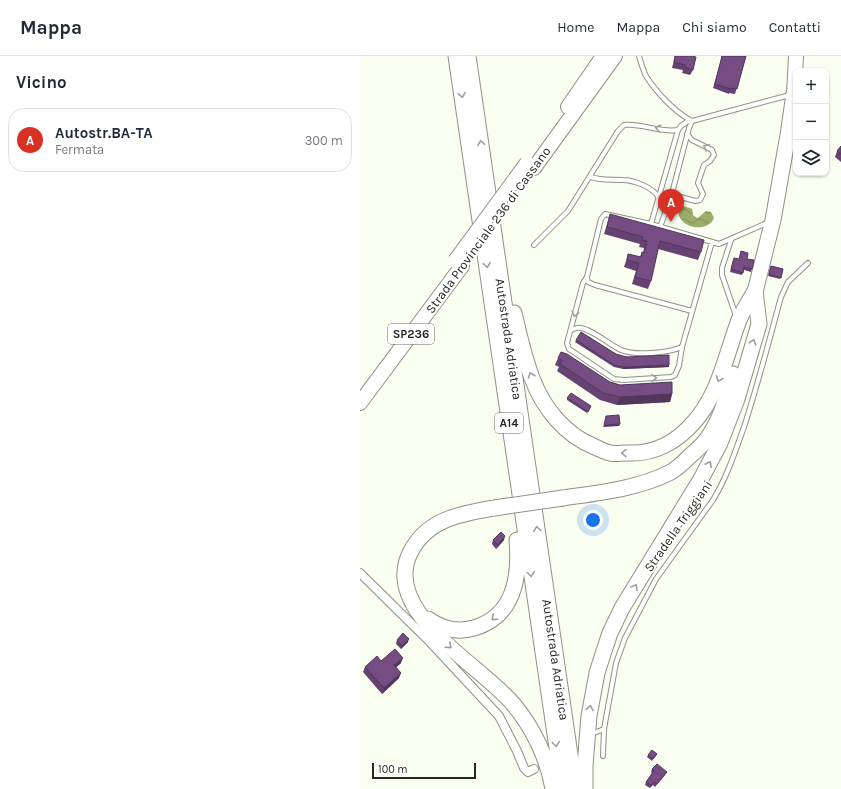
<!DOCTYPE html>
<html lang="it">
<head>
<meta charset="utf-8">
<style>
	body { margin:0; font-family:Karla,sans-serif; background:#f2f2f3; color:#1f2937 }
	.controls { position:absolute; right:12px; top:12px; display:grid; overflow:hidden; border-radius:8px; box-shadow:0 1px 3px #0004 }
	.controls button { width:36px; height:36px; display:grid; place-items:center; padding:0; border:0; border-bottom:1px solid #e0e1e3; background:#fff; color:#1f2937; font:20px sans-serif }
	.scale { position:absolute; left:12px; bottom:10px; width:104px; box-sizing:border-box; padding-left:4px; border:2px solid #282924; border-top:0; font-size:11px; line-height:14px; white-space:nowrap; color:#282924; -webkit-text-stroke:3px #fff; paint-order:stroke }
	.you { position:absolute; left:233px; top:464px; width:14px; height:14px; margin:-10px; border:3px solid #fff; border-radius:50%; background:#1a73e8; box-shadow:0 0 0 6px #1a73e833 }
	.badge { display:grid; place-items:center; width:26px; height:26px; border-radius:50%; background:#d93025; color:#fff; font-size:13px; font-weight:700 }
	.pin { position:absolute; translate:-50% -33px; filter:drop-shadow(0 1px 2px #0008) }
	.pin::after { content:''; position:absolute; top:21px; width:14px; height:12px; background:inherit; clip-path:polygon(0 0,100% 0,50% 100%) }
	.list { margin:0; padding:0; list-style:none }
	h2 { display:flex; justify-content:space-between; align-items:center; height:52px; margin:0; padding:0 16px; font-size:17px }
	h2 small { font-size:13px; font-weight:400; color:#747a83 }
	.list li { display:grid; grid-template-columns:26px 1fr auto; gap:12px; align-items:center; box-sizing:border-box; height:64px; margin:0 8px 8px; padding:0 8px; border:1px solid #e0e1e3; border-radius:16px }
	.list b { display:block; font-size:15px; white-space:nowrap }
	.list p { margin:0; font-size:13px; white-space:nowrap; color:#747a83 }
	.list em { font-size:13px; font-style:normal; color:#747a83 }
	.icon { flex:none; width:22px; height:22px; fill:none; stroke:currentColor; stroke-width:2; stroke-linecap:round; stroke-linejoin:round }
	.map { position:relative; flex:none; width:481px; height:733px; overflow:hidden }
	header { display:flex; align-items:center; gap:24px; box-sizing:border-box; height:56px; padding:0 20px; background:#fff; border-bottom:1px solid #e0e1e3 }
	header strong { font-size:19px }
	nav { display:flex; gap:22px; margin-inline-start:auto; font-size:14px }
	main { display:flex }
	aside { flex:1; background:#fff }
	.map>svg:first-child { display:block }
	.water { fill:url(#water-waves) }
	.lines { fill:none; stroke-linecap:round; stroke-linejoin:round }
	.service-casing { stroke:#8e9286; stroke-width:6 }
	.minor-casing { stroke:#8e9286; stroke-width:10 }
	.trunk-casing { stroke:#8e9286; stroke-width:16 }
	.motorway-casing { stroke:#8e9286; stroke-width:17 }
	.service { stroke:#fff; stroke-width:4 }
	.minor { stroke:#fff; stroke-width:8 }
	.trunk { stroke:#fff; stroke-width:14 }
	.motorway { stroke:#fff; stroke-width:15 }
	.trunk-bridge-casing { stroke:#8e9286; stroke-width:16; stroke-linecap:butt }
	.motorway-bridge-casing { stroke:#8e9286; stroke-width:17; stroke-linecap:butt }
	.trunk-bridge { stroke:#fff; stroke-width:14 }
	.motorway-bridge { stroke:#fff; stroke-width:15 }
	.wall { fill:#654271 }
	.shaded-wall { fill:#52365c }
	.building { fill:#754d83; stroke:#52365c }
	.oneway { stroke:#9e9f9c }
	.labels { text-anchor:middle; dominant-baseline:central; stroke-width:4; stroke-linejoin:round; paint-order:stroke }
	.shield { fill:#fff; stroke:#686966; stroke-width:1 }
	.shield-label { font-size:12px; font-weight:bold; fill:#282924 }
	.street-label { font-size:13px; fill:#282924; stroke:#fff }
</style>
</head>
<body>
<header>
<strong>Mappa</strong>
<nav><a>Home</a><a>Mappa</a><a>Chi siamo</a><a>Contatti</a></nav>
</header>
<main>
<aside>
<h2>Vicino<small></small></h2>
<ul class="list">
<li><span class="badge">A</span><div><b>Autostr.BA-TA</b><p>Fermata</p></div><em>300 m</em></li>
</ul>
</aside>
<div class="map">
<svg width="481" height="733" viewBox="0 0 481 733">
	<defs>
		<pattern id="water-waves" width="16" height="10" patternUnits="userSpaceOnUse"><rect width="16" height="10" fill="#9baf69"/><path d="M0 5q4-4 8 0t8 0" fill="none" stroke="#7e8e56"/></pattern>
	</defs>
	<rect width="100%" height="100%" fill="#f9fef0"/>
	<!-- water -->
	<path class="water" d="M320,150H324L332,153L333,159L337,162L339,161L346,155L351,156L354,162C345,181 311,168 320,150Z"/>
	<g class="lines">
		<defs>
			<g id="service">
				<path d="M279,0C281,7 283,14 286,20C296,36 314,55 330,64"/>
				<path d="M231,121C242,125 251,123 262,124C274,124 293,131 299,142"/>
				<polyline points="310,143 321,141 335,145 340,144 343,138 338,127 344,109 350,105 354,99 352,94 332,84 327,78"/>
				<polyline points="291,168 318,74"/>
				<polyline points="300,171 311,141 329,72 332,65"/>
				<polyline points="371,184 362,212 362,219 376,260"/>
				<polyline points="352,186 322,291 319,310 315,319 311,321 264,324 254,323 209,293 207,287 223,227 227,221 241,163 245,158 291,168 359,188 409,166"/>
				<path d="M174,189L208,155L258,75L264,69C282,67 300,77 318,74L321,70L328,65H332L430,39"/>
				<polyline points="227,222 228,226 235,229 332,255"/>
				<path d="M211,274C214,273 218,271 220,272C230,272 250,289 261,294C275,300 308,297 322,291"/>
				<path d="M234,677L244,673L256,607L265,582L296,523L353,444C367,421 375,396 384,371C398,328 409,285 421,241L428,226L448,207"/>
				<polyline points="243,700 244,673"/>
			</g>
			<polyline id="minor" points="0,517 70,586 139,660 157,695 164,712 168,716 174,713"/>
			<g id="trunk">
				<polyline points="434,38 436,0"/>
				<polyline points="208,51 243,0"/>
				<polyline points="174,112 255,0"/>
				<polyline points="0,347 102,210"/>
			</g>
			<g id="motorway">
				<polyline points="96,0 203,733"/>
				<path id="s1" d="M108,0L215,733"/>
				<polyline points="393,244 413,164 428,79 434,38"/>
				<path d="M154,257C159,279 164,301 172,322C183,352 205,379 235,391C240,393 245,396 250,397C256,398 262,397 268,397C294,398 317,386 334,366C359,338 366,299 379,264C383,254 390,244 395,235"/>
				<path d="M203,442C237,437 277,433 309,417C317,413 324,406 330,400C337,394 344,388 349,380C361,362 368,339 373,318"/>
				<path d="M134,452C100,458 67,463 50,497C21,557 122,610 154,649C173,672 188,703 193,733"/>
				<path d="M68,563C82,573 97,577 114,572C155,560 160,520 157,484"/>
				<polyline points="225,733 225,710 229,660 237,617 243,598 250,577 262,552 341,423 360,387 377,343 399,268 395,235"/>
			</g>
		</defs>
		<!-- service casing -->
		<use href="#service" class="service-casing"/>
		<!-- minor casing -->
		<use href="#minor" class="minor-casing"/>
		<!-- trunk casing -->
		<use href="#trunk" class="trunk-casing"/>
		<!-- motorway casing -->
		<use href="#motorway" class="motorway-casing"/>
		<!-- service -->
		<use href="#service" class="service"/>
		<!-- minor -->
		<use href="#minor" class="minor"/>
		<!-- trunk -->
		<use href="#trunk" class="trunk"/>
		<!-- motorway -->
		<use href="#motorway" class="motorway"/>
		<defs>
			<polyline id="trunk-bridge" points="95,205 167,107"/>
			<polyline id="motorway-bridge" points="134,452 203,442"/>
		</defs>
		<!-- trunk-bridge casing -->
		<use href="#trunk-bridge" class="trunk-bridge-casing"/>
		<!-- motorway-bridge casing -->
		<use href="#motorway-bridge" class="motorway-bridge-casing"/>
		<!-- trunk-bridge -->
		<use href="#trunk-bridge" class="trunk-bridge"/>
		<!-- motorway-bridge -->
		<use href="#motorway-bridge" class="motorway-bridge"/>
	</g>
	<!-- wall -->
	<g class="wall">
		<polygon points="315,0 331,0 333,14 330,19 322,17 323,14 312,12"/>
		<polygon points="362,0 386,0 375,38 369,37 369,38 353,32"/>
		<polygon points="481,90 481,106 475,101 477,95"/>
		<polygon points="250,158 341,196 338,204 298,193 291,225 288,233 272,228 276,215 264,211 266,205 268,198 280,201 282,196 283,197 284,192 279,191 280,188 244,178"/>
		<polygon points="379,203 387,203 392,213 391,216 384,214 382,219 370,216 373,204"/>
		<polygon points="411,210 423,213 420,223 408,220"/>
		<polygon points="216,284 256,298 309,311 263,313 254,311 215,286"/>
		<polygon points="198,302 250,326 260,329 312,338 310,346 257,349 240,344 197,315 199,311 195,309"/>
		<polygon points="207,342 231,350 227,357 207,344"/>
		<polygon points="133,484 144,484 136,493 132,488"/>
		<polygon points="37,584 48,586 41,593 36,588"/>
		<polygon points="21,605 41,607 36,611 39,622 22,638 3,616 5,611"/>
		<polygon points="297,698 292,705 287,701 288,699"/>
		<polygon points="292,713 305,719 295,731 293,729 290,732 285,729 286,726 292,717 291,716"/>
	</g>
	<!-- shaded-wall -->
	<g class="shaded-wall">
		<polygon points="309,309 309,311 263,313 264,311"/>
		<polygon points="312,338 310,346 257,349 260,341"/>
		<polygon points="260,368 259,370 243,371 244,369"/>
		<polygon points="145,480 144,484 136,493 138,489"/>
		<polygon points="49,583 48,586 41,593 42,590"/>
		<polygon points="43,602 41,607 32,615 34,609"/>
		<polygon points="41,617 39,622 22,638 24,632"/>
	</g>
	<!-- building -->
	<g class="building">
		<polygon points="315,0 331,0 336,1 333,14 324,11 325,9 314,6"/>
		<polygon points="362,0 386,0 377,33 371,32 371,33 355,28"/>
		<polygon points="481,90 481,98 477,95"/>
		<polygon points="250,158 344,184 341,196 300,185 291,225 275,221 279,207 267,204 268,198 281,201 282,196 284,197 287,185 282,184 283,181 247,171"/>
		<polygon points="381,195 388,197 387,203 394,204 392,213 384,211 383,217 371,213 374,202 379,203"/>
		<polygon points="411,210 423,213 421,222 409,218"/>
		<polygon points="221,276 256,298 266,301 309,299 309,309 264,311 254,309 216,284"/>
		<polygon points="201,296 207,298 250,326 260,329 312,326 312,338 260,341 243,337 200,308 202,304 198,302"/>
		<polygon points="211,337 231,350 228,356 207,342"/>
		<polygon points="259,359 260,368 244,369 246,360"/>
		<polygon points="141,476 145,480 138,489 133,484"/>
		<polygon points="43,577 49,583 42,590 37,584"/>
		<polygon points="35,593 43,602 34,609 41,617 24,632 5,611 17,600 21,605"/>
		<polygon points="292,694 297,698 293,703 288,699"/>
		<polygon points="297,708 307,716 297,728 294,726 291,729 286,726 294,715 292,713"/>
	</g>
	<!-- one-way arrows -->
	<defs><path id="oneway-chevron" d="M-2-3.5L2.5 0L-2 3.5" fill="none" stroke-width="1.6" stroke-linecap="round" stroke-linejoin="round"/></defs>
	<g class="oneway">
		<use href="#oneway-chevron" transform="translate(102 39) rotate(81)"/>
		<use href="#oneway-chevron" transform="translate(298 72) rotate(-168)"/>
		<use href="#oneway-chevron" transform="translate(121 87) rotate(-98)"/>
		<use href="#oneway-chevron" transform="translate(346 91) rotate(-152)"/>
		<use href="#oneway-chevron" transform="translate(127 209) rotate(82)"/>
		<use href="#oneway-chevron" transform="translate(215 258) rotate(104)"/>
		<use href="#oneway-chevron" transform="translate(393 286) rotate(-73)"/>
		<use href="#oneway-chevron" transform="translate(171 319) rotate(-109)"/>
		<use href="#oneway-chevron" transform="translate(294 322) rotate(-3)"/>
		<use href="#oneway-chevron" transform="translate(359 323) rotate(112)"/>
		<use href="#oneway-chevron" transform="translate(264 397) rotate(-179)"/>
		<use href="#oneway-chevron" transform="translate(349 408) rotate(-63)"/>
		<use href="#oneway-chevron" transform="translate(177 473) rotate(-98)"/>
		<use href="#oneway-chevron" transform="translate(171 518) rotate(82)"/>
		<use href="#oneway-chevron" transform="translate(275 531) rotate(-59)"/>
		<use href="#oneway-chevron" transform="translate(134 562) rotate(138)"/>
		<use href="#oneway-chevron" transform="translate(89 590) rotate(42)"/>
		<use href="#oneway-chevron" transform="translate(230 652) rotate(-81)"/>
		<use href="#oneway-chevron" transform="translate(196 688) rotate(82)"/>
	</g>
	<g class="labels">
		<!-- shield labels -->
		<g class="shield">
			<rect x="28" y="268" width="46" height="20" rx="3"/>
			<rect x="135" y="357" width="28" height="20" rx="3"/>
		</g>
		<g class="shield-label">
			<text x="51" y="278">SP236</text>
			<text x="149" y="367">A14</text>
		</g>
		<!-- street labels -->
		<g class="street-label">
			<text transform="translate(128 174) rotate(-54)">Strada Provinciale 236 di Cassano</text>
			<text stroke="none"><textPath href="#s1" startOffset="286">Autostrada Adriatica</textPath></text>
			<text transform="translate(318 470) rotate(-55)">Stradella Triggiani</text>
			<text stroke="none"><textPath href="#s1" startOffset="610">Autostrada Adriatica</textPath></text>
		</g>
	</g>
</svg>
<div class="controls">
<button>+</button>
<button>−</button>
<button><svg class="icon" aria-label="layers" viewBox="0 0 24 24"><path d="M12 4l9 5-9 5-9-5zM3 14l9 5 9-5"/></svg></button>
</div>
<div class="scale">100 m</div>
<div class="you"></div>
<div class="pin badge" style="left:311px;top:166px">A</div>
</div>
</main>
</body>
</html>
